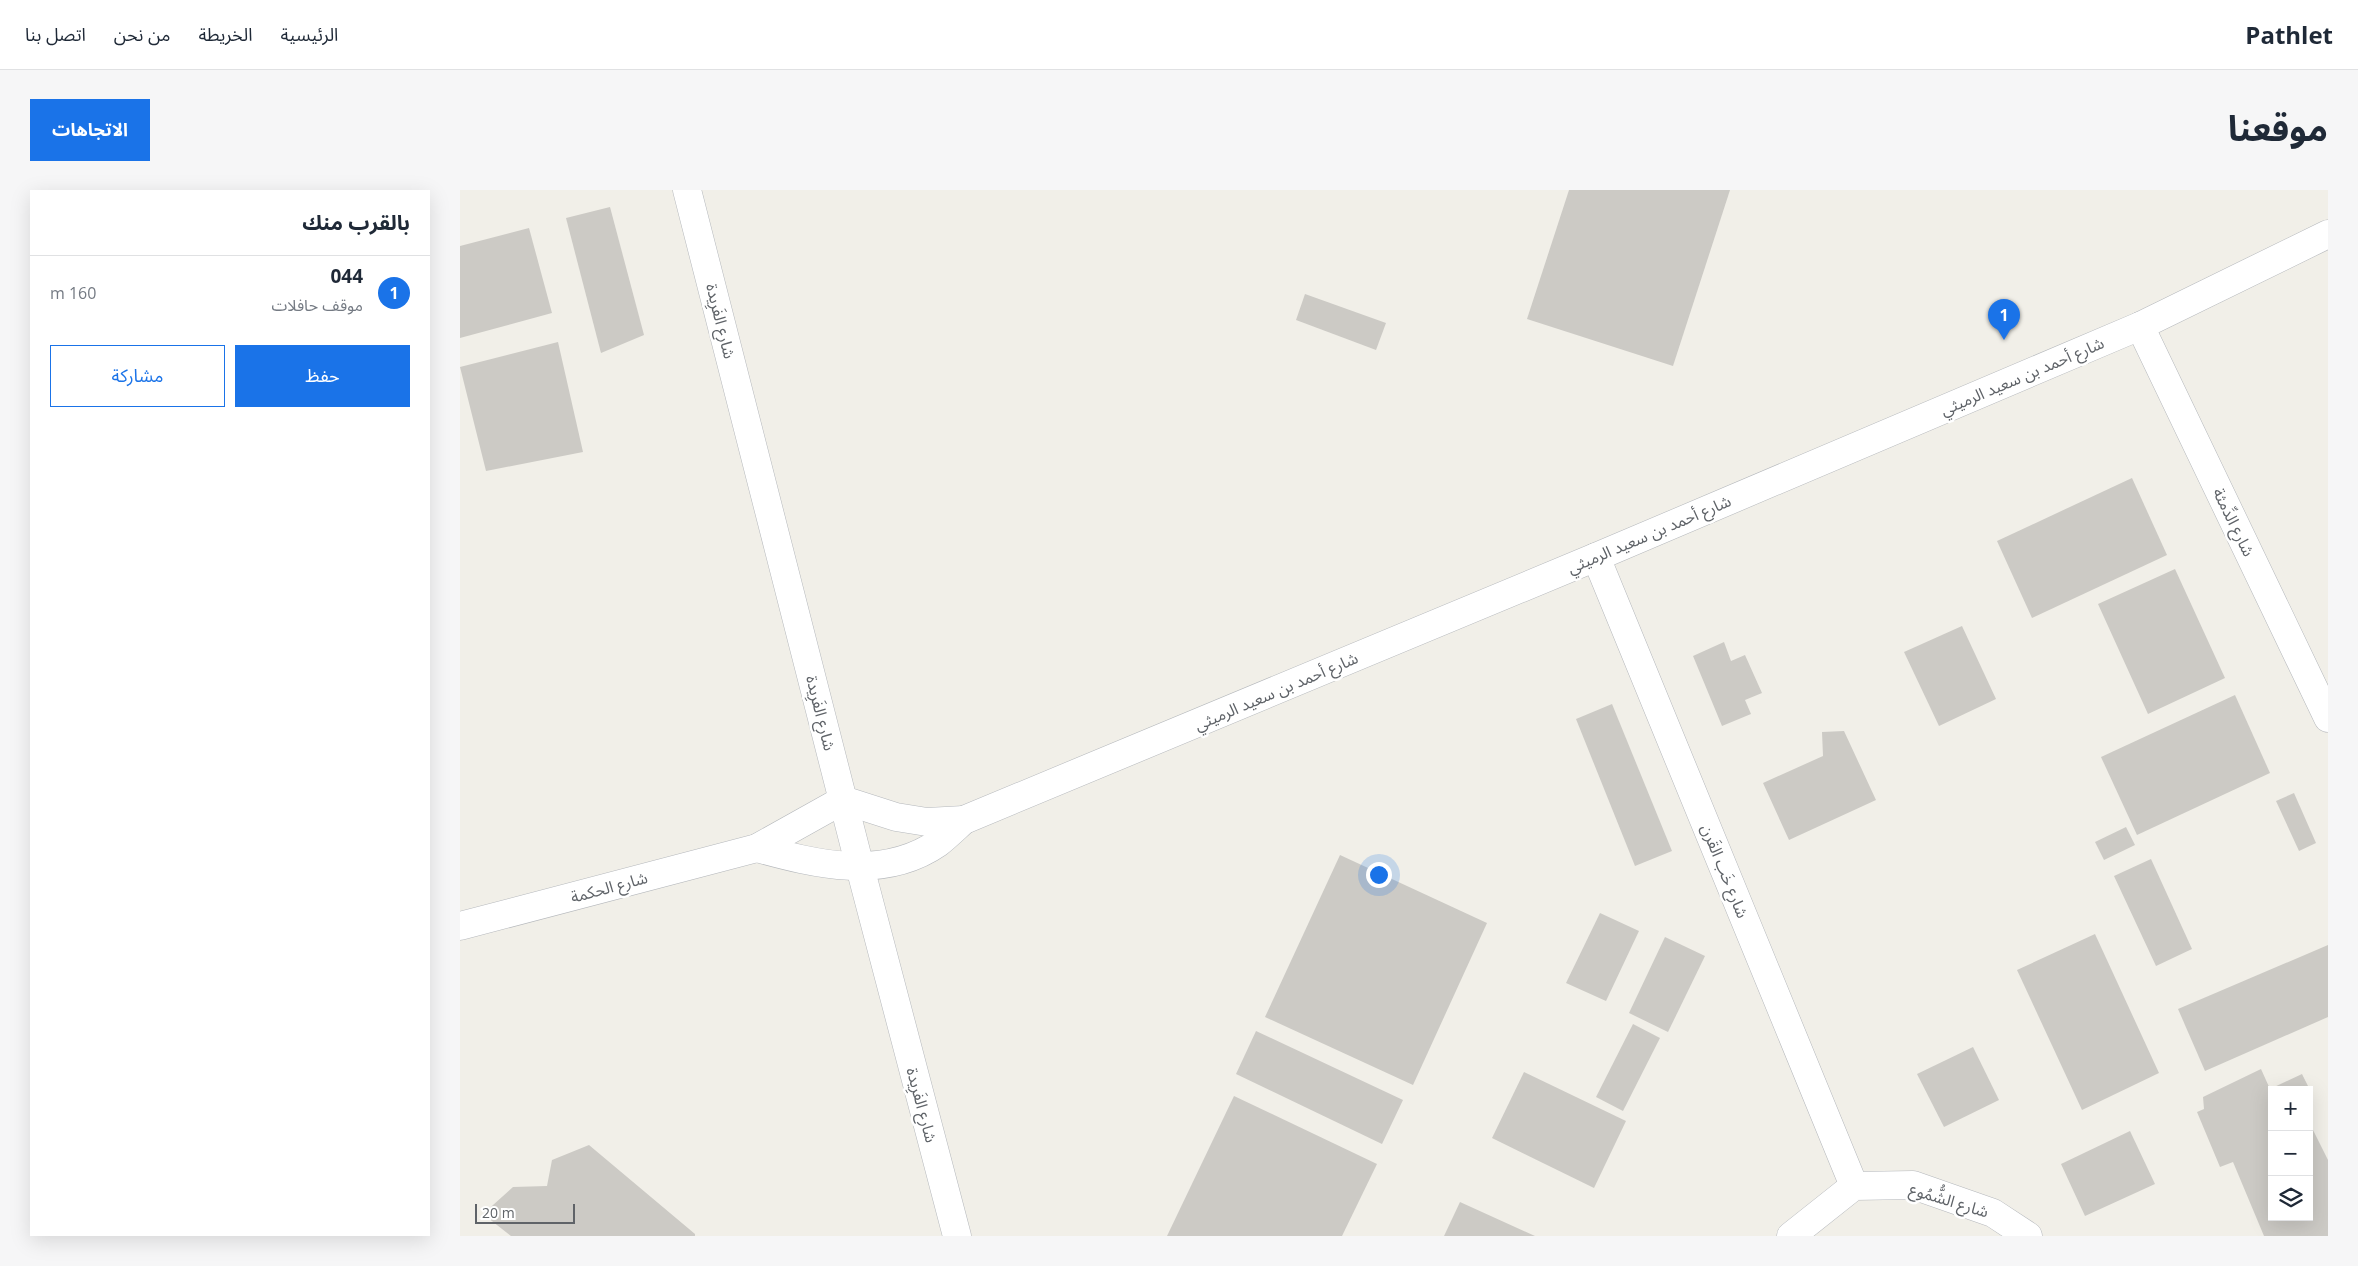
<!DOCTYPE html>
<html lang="ar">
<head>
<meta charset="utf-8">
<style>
	body { margin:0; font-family:"Open Sans","Noto Sans Arabic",sans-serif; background:#f6f6f7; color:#1f2937; direction:rtl }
	.controls { position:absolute; right:15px; bottom:15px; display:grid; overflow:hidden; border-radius:0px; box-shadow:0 5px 20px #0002 }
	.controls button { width:45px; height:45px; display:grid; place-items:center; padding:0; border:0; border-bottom:1px solid #e0e1e3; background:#fff; color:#1f2937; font:25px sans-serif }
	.scale { position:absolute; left:15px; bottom:12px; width:100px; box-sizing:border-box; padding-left:5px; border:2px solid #5f6368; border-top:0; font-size:14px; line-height:18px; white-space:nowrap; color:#5f6368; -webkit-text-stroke:4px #fff; paint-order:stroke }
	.you { position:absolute; left:918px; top:684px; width:18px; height:18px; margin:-12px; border:4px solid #fff; border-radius:50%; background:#1a73e8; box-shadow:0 0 0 8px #1a73e833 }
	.badge { display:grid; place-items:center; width:32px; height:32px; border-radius:50%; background:#1a73e8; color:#fff; font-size:16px; font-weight:700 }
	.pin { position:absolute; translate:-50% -41px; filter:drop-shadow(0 1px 2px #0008) }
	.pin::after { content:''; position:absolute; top:26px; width:18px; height:15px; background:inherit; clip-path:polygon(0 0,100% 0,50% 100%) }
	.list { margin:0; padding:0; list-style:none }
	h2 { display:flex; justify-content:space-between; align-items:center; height:65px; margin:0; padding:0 20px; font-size:21px }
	h2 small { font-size:16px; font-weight:400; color:#747a83 }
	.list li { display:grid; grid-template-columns:32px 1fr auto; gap:15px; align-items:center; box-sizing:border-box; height:75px; padding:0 20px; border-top:1px solid #e0e1e3 }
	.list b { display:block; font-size:19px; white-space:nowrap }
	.list p { margin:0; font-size:16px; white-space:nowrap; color:#747a83 }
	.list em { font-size:16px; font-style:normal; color:#747a83 }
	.actions { display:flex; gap:10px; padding:15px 20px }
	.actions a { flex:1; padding:11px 0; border:1px solid #1a73e8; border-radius:0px; text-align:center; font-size:18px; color:#1a73e8 }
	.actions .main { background:#1a73e8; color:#fff }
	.icon { flex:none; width:28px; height:28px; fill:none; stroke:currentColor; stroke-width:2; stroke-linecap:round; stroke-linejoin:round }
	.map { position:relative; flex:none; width:1868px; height:1046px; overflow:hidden; direction:ltr; border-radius:0px }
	header { display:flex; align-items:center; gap:30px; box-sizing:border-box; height:70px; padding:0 25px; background:#fff; border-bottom:1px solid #e0e1e3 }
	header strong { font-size:24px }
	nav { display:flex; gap:28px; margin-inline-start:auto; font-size:18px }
	.intro { display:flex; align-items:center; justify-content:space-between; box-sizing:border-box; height:120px; padding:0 30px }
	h1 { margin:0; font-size:35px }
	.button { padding:12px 22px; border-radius:0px; background:#1a73e8; color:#fff; font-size:18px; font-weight:700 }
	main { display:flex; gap:30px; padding:0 30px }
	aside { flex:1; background:#fff; border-radius:0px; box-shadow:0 5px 20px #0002 }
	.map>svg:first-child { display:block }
	.building { fill:#cccac5 }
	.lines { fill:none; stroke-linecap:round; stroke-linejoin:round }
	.minor-casing { stroke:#b5b8bc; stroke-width:29 }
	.minor { stroke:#fff; stroke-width:28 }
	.labels { text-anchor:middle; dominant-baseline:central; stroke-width:5; stroke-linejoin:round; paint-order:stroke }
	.street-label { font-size:16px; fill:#5f6368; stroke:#fff }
</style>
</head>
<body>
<header>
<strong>Pathlet</strong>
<nav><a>الرئيسية</a><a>الخريطة</a><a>من نحن</a><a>اتصل بنا</a></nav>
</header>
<div class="intro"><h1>موقعنا</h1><a class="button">الاتجاهات</a></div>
<main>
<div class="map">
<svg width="1868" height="1046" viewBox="0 0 1868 1046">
	<rect width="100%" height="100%" fill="#f1efe8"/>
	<!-- building -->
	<g class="building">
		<polygon points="1109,0 1270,0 1213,176 1067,129"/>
		<polygon points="150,17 184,145 141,163 106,28"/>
		<polygon points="69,38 92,123 0,148 0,56"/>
		<polygon points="845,104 926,133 916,160 836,130"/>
		<polygon points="98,152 123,262 26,281 0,177"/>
		<polygon points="1672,288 1707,365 1572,428 1537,351"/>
		<polygon points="1715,379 1765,488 1688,524 1638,414"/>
		<polygon points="1502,436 1536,509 1479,536 1444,462"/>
		<polygon points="1264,452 1271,471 1285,465 1302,503 1285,510 1291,524 1262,536 1233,466"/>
		<polygon points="1775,505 1810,583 1677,645 1641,567"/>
		<polygon points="1152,514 1212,661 1175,676 1116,529"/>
		<polygon points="1384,541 1416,610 1329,650 1303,593 1363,566 1362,542"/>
		<polygon points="1834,603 1856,653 1839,661 1816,611"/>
		<polygon points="1666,637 1675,655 1644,670 1635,652"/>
		<polygon points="880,665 1027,733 953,895 805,827"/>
		<polygon points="1691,669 1732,759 1696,776 1654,686"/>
		<polygon points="1140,723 1179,741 1146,811 1106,793"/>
		<polygon points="1635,744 1699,883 1622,920 1557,780"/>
		<polygon points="1205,747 1245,766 1208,842 1169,823"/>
		<polygon points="1868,755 1868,827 1745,881 1718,819"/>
		<polygon points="1173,834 1200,848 1163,921 1136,907"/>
		<polygon points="796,841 943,910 922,954 776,884"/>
		<polygon points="1513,857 1539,910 1484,937 1457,884"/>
		<polygon points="1801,879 1810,899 1842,884 1849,898 1812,900 1812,1027 1849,1027 1849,932 1868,970 1868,1046 1804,1046 1773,972 1760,977 1737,922 1744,919 1743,907"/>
		<polygon points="1064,882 1166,931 1134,998 1032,948"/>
		<polygon points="774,906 917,974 882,1046 707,1046"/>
		<polygon points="1670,941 1695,994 1625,1026 1601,974"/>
		<polygon points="129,955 235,1044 235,1046 51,1046 23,1024 53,997 87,996 92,970"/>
		<polygon points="1000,1012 1075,1046 984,1046"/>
	</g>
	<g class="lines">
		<defs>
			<g id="minor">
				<polyline points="227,0 400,677 497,1046"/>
				<polyline points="1680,136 1868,528"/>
				<polyline points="1136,367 1394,996"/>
				<polyline points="383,610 436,627 467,632 504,630"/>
				<path d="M297,658C355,674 423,691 478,653C487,646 496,637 504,630L1136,367L1680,136L1868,44"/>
				<polyline points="0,736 297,658 383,610"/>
				<polyline points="1331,1046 1394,996 1453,995 1533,1023 1568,1046"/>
			</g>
		</defs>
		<!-- minor casing -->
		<use href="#minor" class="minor-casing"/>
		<!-- minor -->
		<use href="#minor" class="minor"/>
	</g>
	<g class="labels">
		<!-- street labels -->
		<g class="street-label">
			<text transform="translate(261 131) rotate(76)">شارع الفَرِيدة</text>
			<text transform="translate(1562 186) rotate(-23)">شارع أحمد بن سعيد الرميثي</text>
			<text transform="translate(1774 332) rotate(64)">شارع الدِّمثة</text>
			<text transform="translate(1189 344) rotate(-23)">شارع أحمد بن سعيد الرميثي</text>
			<text transform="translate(816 501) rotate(-23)">شارع أحمد بن سعيد الرميثي</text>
			<text transform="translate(361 523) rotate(76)">شارع الفَرِيدة</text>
			<text transform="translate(1265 681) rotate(68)">شارع خَب القَرن</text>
			<text transform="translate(149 697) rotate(-15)">شارع الحكمة</text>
			<text transform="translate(462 915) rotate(75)">شارع الفَرِيدة</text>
			<text transform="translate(1489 1010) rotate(17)">شارع الشُّمُوع</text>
		</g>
	</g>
</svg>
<div class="controls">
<button>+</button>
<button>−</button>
<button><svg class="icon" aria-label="layers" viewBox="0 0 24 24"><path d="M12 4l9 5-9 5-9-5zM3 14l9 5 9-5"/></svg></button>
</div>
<div class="scale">20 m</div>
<div class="you"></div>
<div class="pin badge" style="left:1544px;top:150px">1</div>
</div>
<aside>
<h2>بالقرب منك<small></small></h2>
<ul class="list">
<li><span class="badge">1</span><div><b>044</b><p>موقف حافلات</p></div><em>160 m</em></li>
</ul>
<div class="actions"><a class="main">حفظ</a><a>مشاركة</a></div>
</aside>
</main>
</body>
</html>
